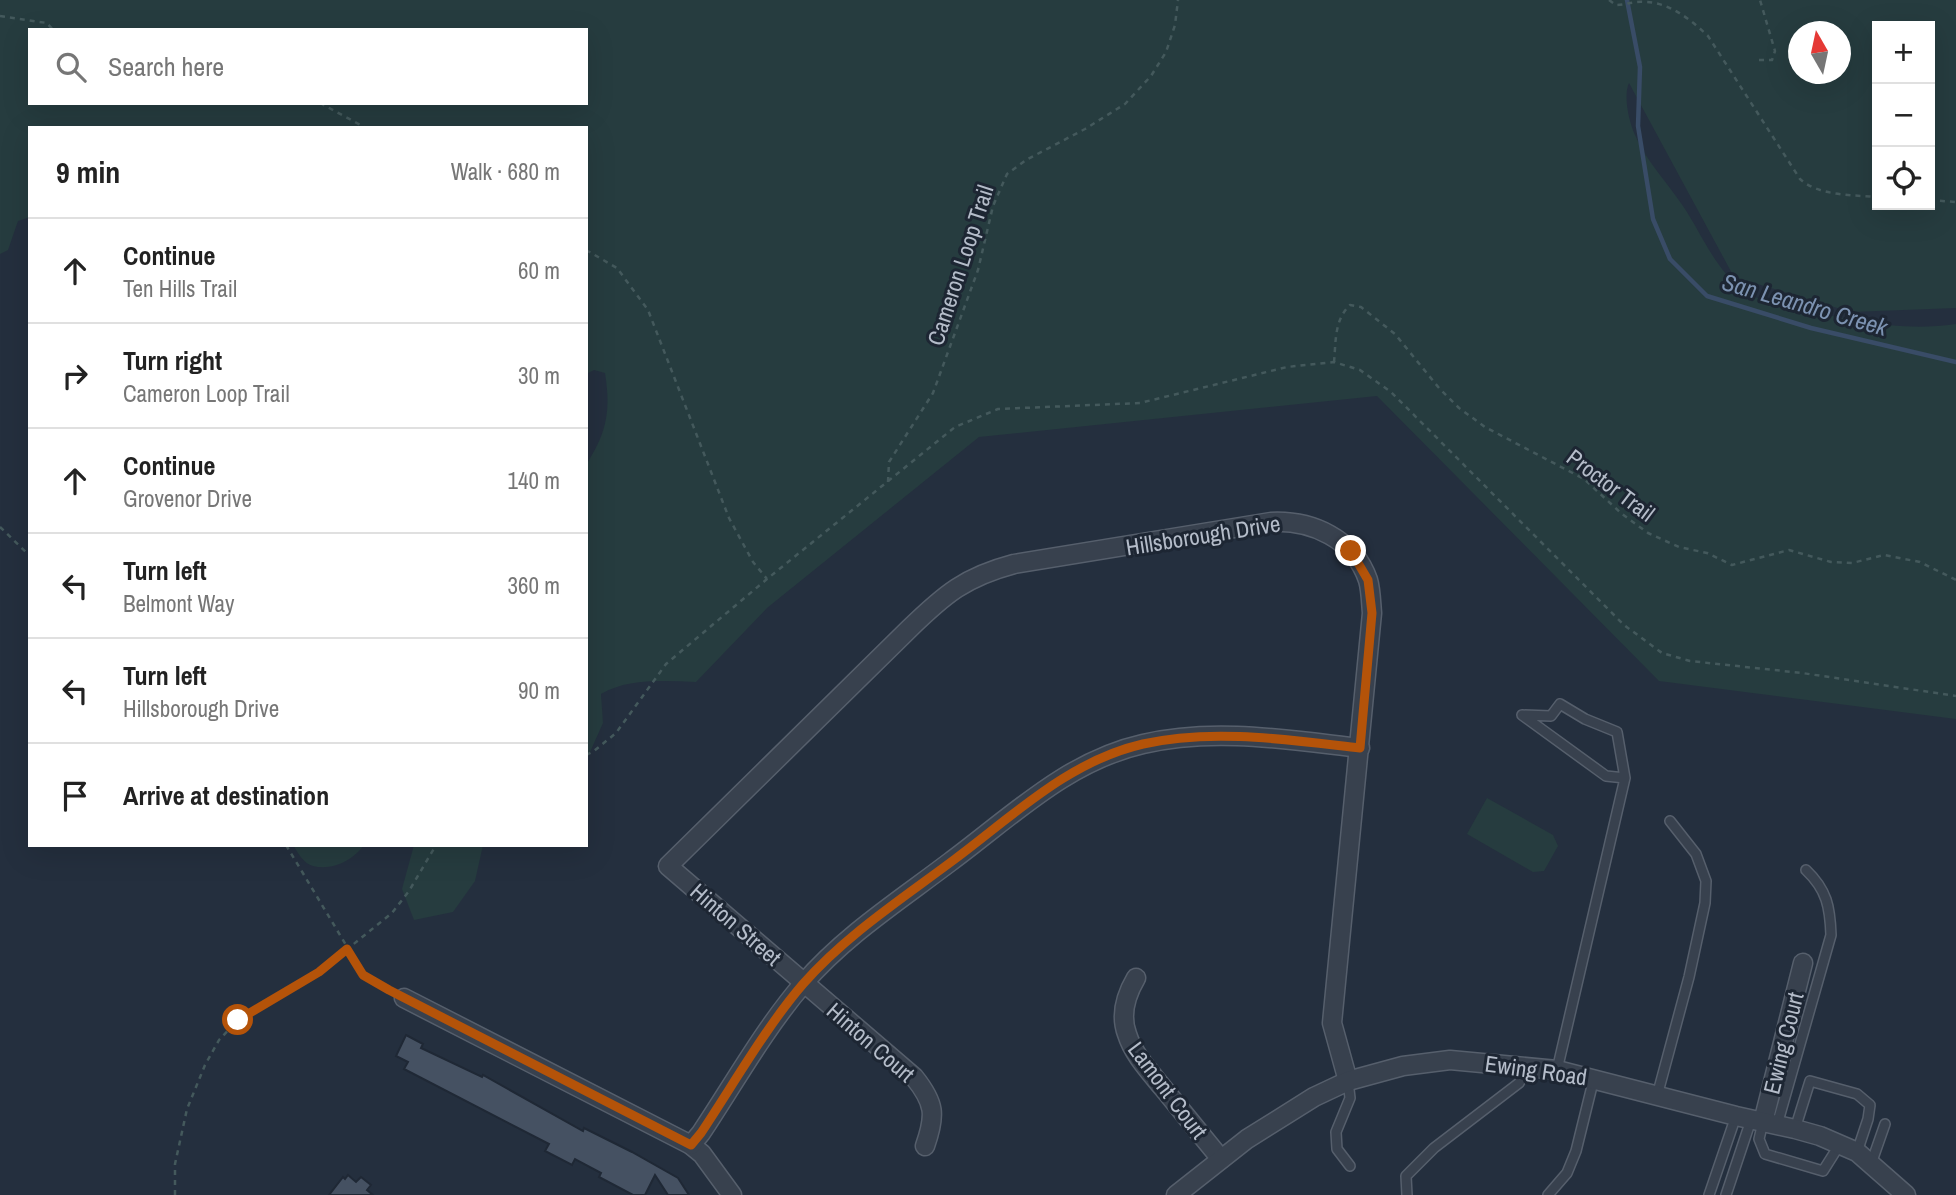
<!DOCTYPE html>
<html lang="en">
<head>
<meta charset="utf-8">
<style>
	body { margin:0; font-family:"Archivo Narrow",sans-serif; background:#f2f2f2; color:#222 }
	.controls { position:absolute; right:21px; top:21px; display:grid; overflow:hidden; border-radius:0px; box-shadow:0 7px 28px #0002 }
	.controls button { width:63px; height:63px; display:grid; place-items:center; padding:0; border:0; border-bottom:2px solid #e0e0e0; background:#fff; color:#222; font:35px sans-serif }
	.compass { position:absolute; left:1788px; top:21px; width:63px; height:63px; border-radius:50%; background:#fff; box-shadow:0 7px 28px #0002; rotate:351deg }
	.stop { position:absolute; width:21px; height:21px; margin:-16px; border:5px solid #b45309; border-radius:50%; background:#fff }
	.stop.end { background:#b45309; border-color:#fff; box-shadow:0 2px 7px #0008 }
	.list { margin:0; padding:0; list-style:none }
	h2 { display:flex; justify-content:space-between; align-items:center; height:91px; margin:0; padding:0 28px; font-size:30px }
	h2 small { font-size:23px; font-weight:400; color:#767676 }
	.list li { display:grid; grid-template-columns:46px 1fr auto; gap:21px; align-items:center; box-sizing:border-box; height:105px; padding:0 28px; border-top:2px solid #e0e0e0 }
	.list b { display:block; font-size:26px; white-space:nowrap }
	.list p { margin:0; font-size:23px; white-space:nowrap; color:#767676 }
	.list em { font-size:23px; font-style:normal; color:#767676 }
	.icon { flex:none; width:38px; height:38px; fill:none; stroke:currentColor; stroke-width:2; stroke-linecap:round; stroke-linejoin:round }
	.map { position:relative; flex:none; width:1956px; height:1195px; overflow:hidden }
	.search { position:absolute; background:#fff; box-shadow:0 7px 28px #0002; left:28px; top:28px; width:560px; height:77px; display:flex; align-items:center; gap:18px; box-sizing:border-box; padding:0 24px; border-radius:0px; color:#767676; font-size:26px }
	.panel { position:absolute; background:#fff; box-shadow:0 7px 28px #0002; left:28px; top:126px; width:560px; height:721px; border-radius:0px }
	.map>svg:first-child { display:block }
	.green { fill:#263c3f; fill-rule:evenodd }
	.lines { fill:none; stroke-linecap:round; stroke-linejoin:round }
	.stream { stroke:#394c67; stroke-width:4.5 }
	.building { fill:#455162; stroke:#1f2835; stroke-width:2 }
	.service-casing { stroke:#565f6c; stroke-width:12 }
	.minor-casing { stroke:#565f6c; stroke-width:21 }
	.path { stroke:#44595c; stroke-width:2.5; stroke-dasharray:5 5; stroke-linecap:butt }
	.service { stroke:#38414e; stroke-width:9 }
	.minor { stroke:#38414e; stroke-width:18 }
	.route { stroke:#b45309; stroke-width:9 }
	.labels { text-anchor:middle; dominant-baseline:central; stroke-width:6; stroke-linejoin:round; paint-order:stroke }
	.street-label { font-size:23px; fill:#b4bcc9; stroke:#1d2633 }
	.water-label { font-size:24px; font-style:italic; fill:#7c92b1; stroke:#1d2633 }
</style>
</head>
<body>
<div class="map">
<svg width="1956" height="1195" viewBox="0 0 1956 1195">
	<rect width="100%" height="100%" fill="#242f3e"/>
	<!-- green -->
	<g class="green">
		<path d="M0,0H1956V308L1851,312L1734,277L1629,83C1623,96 1629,122 1635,135C1646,161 1667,182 1683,206C1702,234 1716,272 1746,292C1763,303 1784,305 1802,309C1854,321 1903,332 1956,324V719L1659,681L1377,396L979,437L767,608L696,682C663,681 629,678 601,694L603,723L586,761V465C607,432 611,411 605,373L594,370L586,374V128H30V217L18,221L8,250L0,254ZM1877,26H1930V205H1877ZM30,30H586V103H30ZM1798,32H1840V74H1798Z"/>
		<polygon points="1487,798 1553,835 1558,846 1544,871 1533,872 1467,834"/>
		<path d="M293,845H364C353,860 333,871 313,866C304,864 298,853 293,845Z"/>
		<polygon points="414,845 483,845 475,881 453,912 414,920 402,889"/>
	</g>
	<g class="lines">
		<!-- stream -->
		<polyline class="stream" points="1627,0 1640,67 1638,126 1653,219 1670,259 1707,296 1811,328 1956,362"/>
	</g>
	<!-- building -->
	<g class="building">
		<polygon points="406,1035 423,1044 421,1048 482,1077 483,1075 583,1131 584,1128 632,1152 678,1178 689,1195 668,1195 655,1175 645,1195 633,1195 599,1177 601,1173 575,1159 572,1165 545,1151 549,1144 404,1069 408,1062 396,1056"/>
		<polygon points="348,1175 356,1182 361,1177 371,1185 367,1190 373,1195 329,1195 343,1177 345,1179"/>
	</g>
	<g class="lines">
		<defs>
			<g id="service">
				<polyline points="1557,1070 1625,778 1617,732 1585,719 1560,704 1551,716 1522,715 1606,776 1625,778"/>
				<polyline points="1348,1081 1350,1098 1336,1132 1337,1149 1350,1166"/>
				<polyline points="1657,1096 1689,977 1705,903 1706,881 1696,854 1670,821"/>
				<polyline points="1763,1122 1759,1139 1765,1154 1823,1171 1840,1144"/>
				<path d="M1777,1125L1831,935C1830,907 1827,890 1806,870"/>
				<polyline points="1795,1129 1810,1081 1857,1094 1870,1105 1868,1119 1857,1152"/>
				<polyline points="1871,1164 1885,1124"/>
				<polyline points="1407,1195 1406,1176 1434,1148 1519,1083 1528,1067"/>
				<polyline points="1548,1195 1567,1173 1576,1151 1594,1078"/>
				<polyline points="1709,1195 1736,1116"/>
				<polyline points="1726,1195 1751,1120"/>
			</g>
			<g id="minor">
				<path d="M1136,978C1126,995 1120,1015 1127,1034C1133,1054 1150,1072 1163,1088C1182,1111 1201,1135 1221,1159"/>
				<polyline points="404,998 691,1145 702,1154 732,1195"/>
				<polyline points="1763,1122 1803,963"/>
				<path d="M691,1145L701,1133C733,1085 765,1028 803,984C844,936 900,900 950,862C1011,817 1067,761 1143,744C1214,727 1289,740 1360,748"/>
				<path d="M925,1146C936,1115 935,1103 914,1077L668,866L909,629C945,594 965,577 1014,564L1271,522C1312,520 1354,539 1368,580C1371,590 1371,603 1372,613L1332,1023L1348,1081"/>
				<polyline points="1176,1195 1247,1139 1314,1097 1348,1081 1403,1066 1450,1060 1557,1070 1736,1116 1795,1129 1820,1136 1857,1152 1906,1195"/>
			</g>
		</defs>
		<!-- service casing -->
		<use href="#service" class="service-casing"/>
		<!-- minor casing -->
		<use href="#minor" class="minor-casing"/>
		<!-- path -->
		<g class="path">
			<path d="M1609,0L1616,5C1625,5 1634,1 1644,2C1669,2 1690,19 1708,36L1800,179C1818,196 1853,195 1877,197"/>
			<polyline points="0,16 47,23 53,30"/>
			<polyline points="1759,60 1772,60 1775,51 1760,0"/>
			<polyline points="320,103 366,128"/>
			<polyline points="1930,200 1956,202"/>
			<polyline points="586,250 617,268 648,310 729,518 753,562 767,579"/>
			<path d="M1334,362C1336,342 1334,320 1350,305L1361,307L1395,334L1439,388L1459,408L1485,427L1584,479L1622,514L1648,533L1679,547L1707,553L1732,565L1789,550L1831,562L1852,563L1884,555L1920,562L1956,580"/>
			<polyline points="888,482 889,462 933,393 978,270 993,206 1007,174 1026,160 1085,129 1125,104 1151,76 1166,52 1175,25 1178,0"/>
			<polyline points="0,527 30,556"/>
			<polyline points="586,755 594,751 616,733 666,664 767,579 955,427 998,409 1140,403 1287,367 1334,362 1360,370 1391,392 1624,625 1662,653 1690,661 1802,673 1956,696"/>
			<polyline points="286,845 364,975 390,991"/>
			<polyline points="175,1195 175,1164 187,1109 205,1065 219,1040 238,1020 319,972 392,913 409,891 436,845"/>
		</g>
		<!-- service -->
		<use href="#service" class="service"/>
		<!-- minor -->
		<use href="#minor" class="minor"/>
	</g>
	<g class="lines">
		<!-- route -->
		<path class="route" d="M238,1020L319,972L347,949L363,975L389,990L691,1145L701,1133C733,1085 766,1027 803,984C846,935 903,898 955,859C1014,815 1069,761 1143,744C1212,728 1290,740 1360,748L1372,613L1368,580L1351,551"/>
	</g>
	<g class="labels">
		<!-- street labels -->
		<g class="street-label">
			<text transform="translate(960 265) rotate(-72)">Cameron Loop Trail</text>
			<text transform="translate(1611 485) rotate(37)">Proctor Trail</text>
			<text transform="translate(1203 535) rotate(-9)">Hillsborough Drive</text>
			<text transform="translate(736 924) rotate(41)">Hinton Street</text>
			<text transform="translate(871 1042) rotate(41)">Hinton Court</text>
			<text transform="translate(1783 1043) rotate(-76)">Ewing Court</text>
			<text transform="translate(1536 1070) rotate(8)">Ewing Road</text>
			<text transform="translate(1168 1090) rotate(53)">Lamont Court</text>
		</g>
		<!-- water labels -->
		<g class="water-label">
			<text transform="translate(1805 304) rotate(16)">San Leandro Creek</text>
		</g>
	</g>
</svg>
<div class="controls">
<button>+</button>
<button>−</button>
<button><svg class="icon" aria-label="locate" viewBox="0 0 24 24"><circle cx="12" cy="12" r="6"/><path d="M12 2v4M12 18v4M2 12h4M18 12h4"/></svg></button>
</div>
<svg class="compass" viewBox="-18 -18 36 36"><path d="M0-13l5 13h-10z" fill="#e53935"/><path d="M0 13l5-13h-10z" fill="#767676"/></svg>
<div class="stop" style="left:238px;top:1020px"></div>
<div class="stop end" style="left:1351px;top:551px"></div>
<div class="search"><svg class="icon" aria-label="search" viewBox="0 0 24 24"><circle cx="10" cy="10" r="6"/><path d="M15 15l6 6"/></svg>Search here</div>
<section class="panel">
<h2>9 min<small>Walk · 680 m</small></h2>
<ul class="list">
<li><svg class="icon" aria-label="ahead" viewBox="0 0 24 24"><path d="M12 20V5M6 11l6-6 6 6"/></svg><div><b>Continue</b><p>Ten Hills Trail</p></div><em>60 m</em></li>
<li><svg class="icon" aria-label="right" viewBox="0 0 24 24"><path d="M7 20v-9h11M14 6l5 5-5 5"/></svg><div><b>Turn right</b><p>Cameron Loop Trail</p></div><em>30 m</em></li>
<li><svg class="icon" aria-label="ahead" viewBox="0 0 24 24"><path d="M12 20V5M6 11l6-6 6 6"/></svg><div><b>Continue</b><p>Grovenor Drive</p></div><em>140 m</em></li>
<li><svg class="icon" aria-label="left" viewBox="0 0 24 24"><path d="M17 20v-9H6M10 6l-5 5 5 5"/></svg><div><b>Turn left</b><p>Belmont Way</p></div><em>360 m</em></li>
<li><svg class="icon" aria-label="left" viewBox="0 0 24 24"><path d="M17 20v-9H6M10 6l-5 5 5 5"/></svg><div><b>Turn left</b><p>Hillsborough Drive</p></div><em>90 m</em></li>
<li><svg class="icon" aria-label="arrive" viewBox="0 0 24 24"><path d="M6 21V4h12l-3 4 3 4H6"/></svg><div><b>Arrive at destination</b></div></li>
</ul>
</section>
</div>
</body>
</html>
